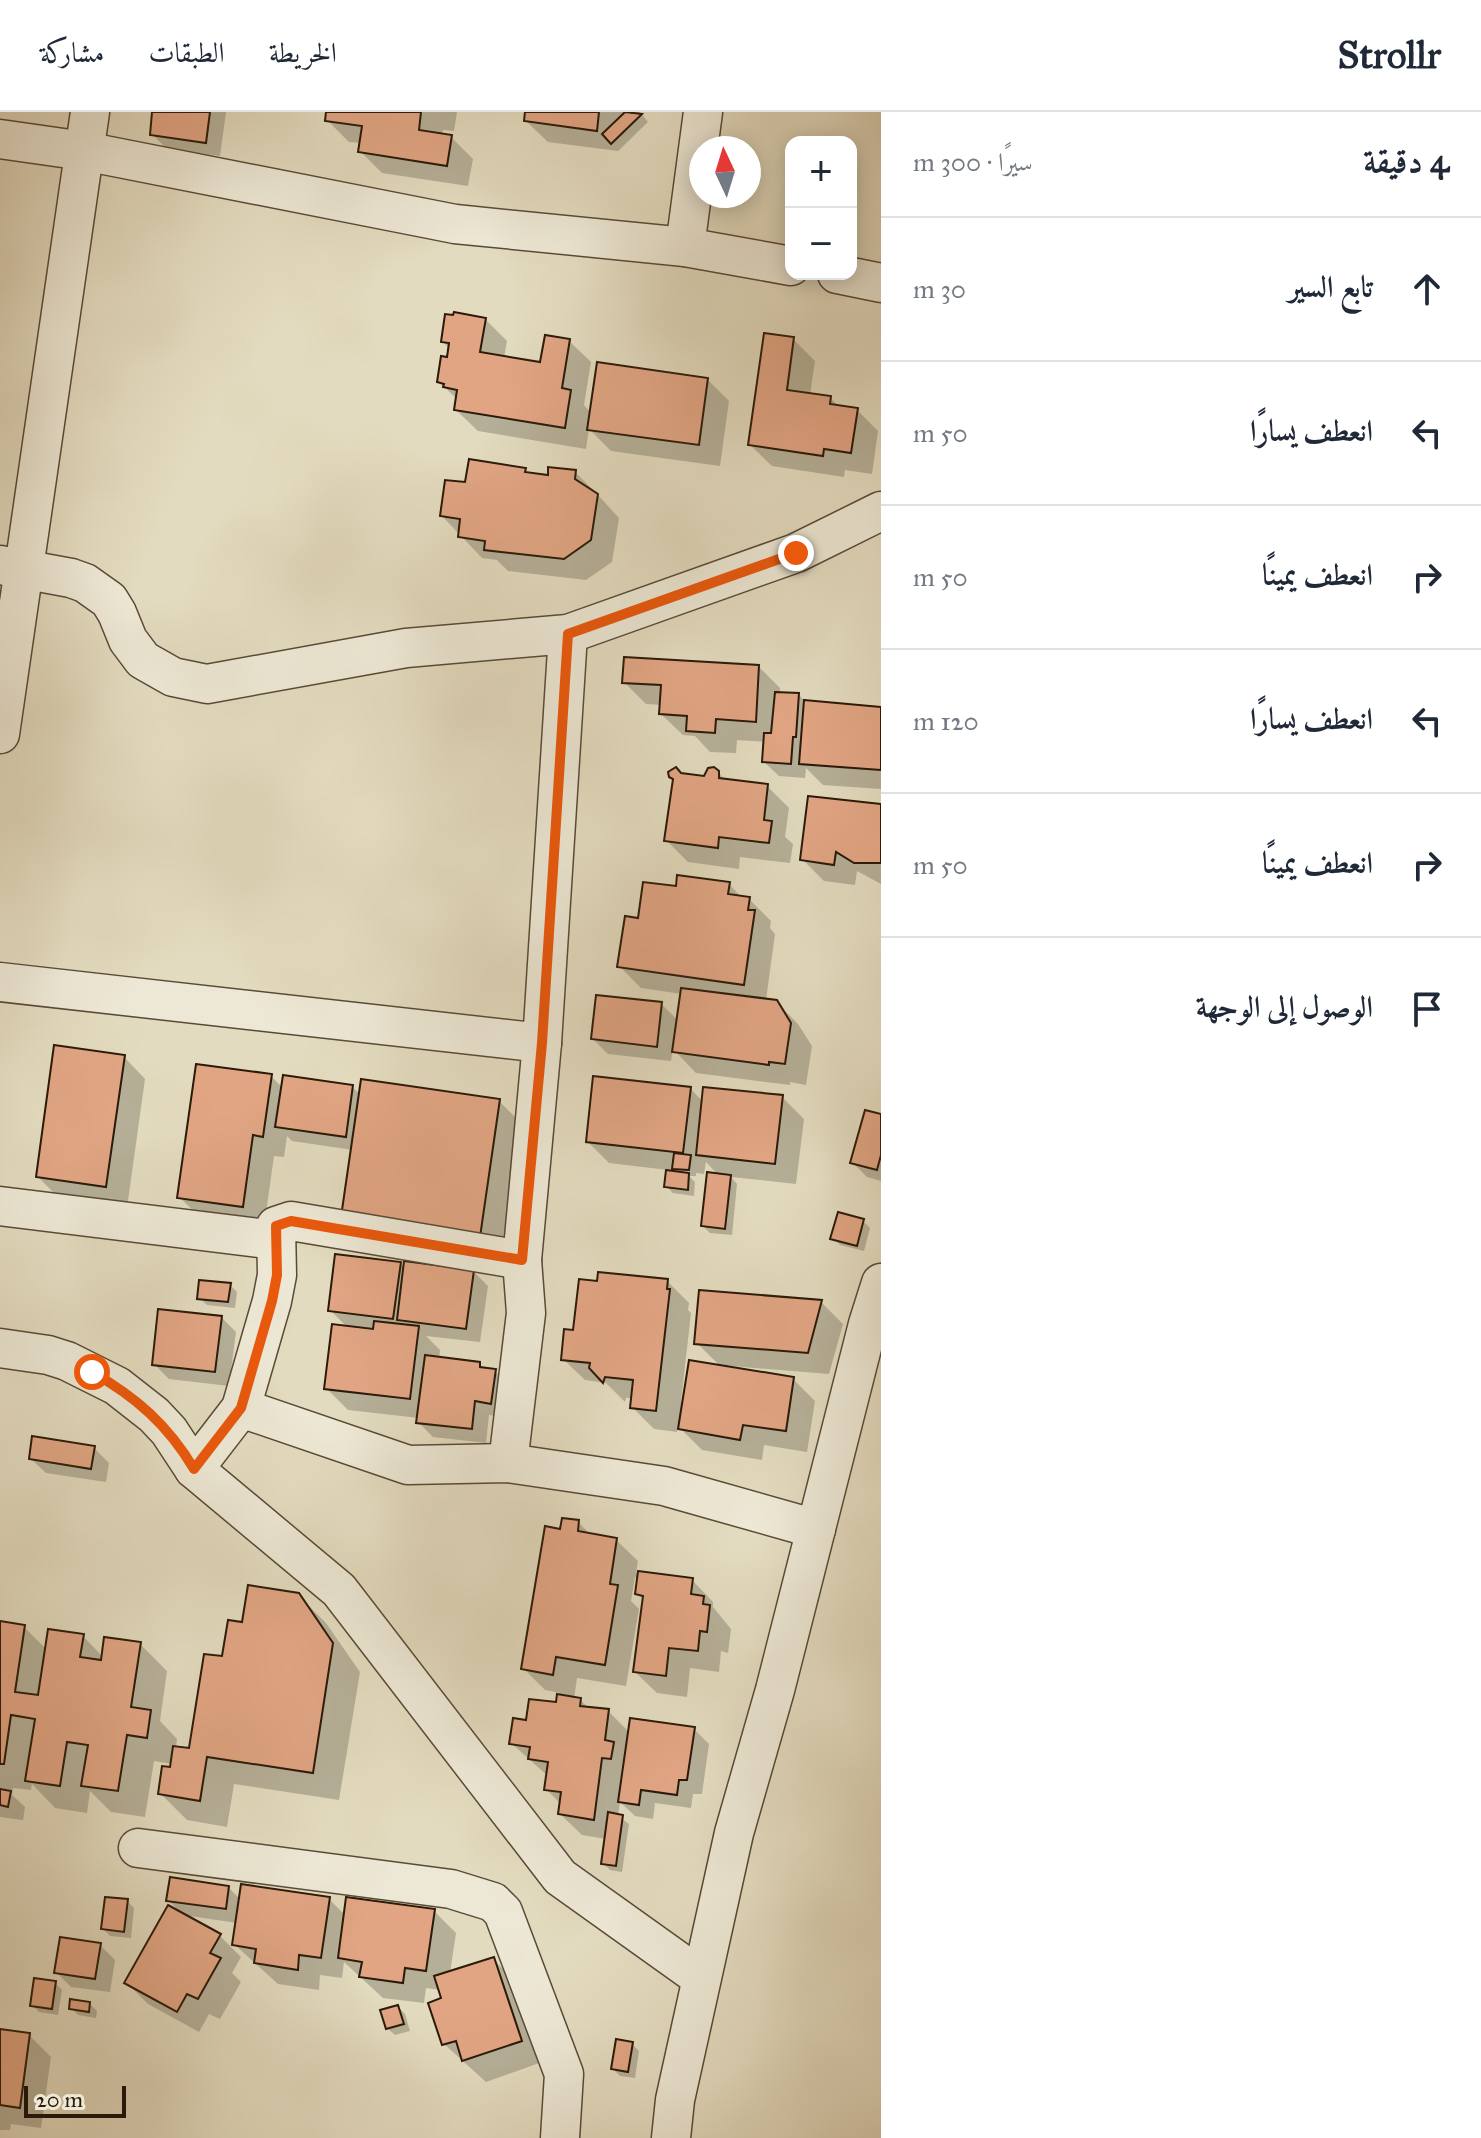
<!DOCTYPE html>
<html lang="ar">
<head>
<meta charset="utf-8">
<style>
	body { margin:0; font-family:"IM FELL Great Primer",Amiri,serif; background:#f2f2f3; color:#1f2937; direction:rtl }
	.controls { position:absolute; right:24px; top:24px; display:grid; overflow:hidden; border-radius:16px; box-shadow:0 4px 20px #0003 }
	.controls button { width:72px; height:72px; display:grid; place-items:center; padding:0; border:0; border-bottom:2px solid #e0e1e3; background:#fff; color:#1f2937; font:40px sans-serif }
	.compass { position:absolute; left:689px; top:24px; width:72px; height:72px; border-radius:50%; background:#fff; box-shadow:0 4px 20px #0003; rotate:356deg }
	.scale { position:absolute; left:24px; bottom:20px; width:102px; box-sizing:border-box; padding-left:8px; border:4px solid #2b1909; border-top:0; font-size:22px; line-height:28px; white-space:nowrap; color:#2b1909; -webkit-text-stroke:6px #ede8d5; paint-order:stroke }
	.stop { position:absolute; width:24px; height:24px; margin:-18px; border:6px solid #ea580c; border-radius:50%; background:#fff }
	.stop.end { background:#ea580c; border-color:#fff; box-shadow:0 2px 8px #0008 }
	.list { margin:0; padding:0; list-style:none }
	h2 { display:flex; justify-content:space-between; align-items:center; height:104px; margin:0; padding:0 32px; font-size:34px }
	h2 small { font-size:26px; font-weight:400; color:#747a83 }
	.list li { display:grid; grid-template-columns:52px 1fr auto; gap:24px; align-items:center; box-sizing:border-box; height:144px; padding:0 32px; border-top:2px solid #e0e1e3 }
	.list b { display:block; font-size:30px; white-space:nowrap }
	.list em { font-size:26px; font-style:normal; color:#747a83 }
	.icon { flex:none; width:44px; height:44px; fill:none; stroke:currentColor; stroke-width:2; stroke-linecap:round; stroke-linejoin:round }
	.map { position:relative; flex:none; width:881px; height:2026px; overflow:hidden; direction:ltr }
	header { display:flex; align-items:center; gap:48px; box-sizing:border-box; height:112px; padding:0 40px; background:#fff; border-bottom:2px solid #e0e1e3 }
	header strong { font-size:38px }
	nav { display:flex; gap:44px; margin-inline-start:auto; font-size:28px }
	main { display:flex }
	aside { flex:1; background:#fff }
	.map>svg:first-child { display:block }
	.shadow { fill:#0003 }
	.building { fill:#e1a583; stroke:#2b1909; stroke-width:2 }
	.lines { fill:none; stroke-linecap:round; stroke-linejoin:round }
	.minor-casing { stroke:#594a36; stroke-width:41 }
	.minor { stroke:#ede8d5; stroke-width:38 }
	.route { stroke:#ea580c; stroke-width:10 }
</style>
</head>
<body>
<header>
<strong>Strollr</strong>
<nav><a>الخريطة</a><a>الطبقات</a><a>مشاركة</a></nav>
</header>
<main>
<aside>
<h2>4 دقيقة<small>سيرًا · 300 m</small></h2>
<ul class="list">
<li><svg class="icon" aria-label="ahead" viewBox="0 0 24 24"><path d="M12 20V5M6 11l6-6 6 6"/></svg><div><b>تابع السير</b></div><em>30 m</em></li>
<li><svg class="icon" aria-label="left" viewBox="0 0 24 24"><path d="M17 20v-9H6M10 6l-5 5 5 5"/></svg><div><b>انعطف يسارًا</b></div><em>50 m</em></li>
<li><svg class="icon" aria-label="right" viewBox="0 0 24 24"><path d="M7 20v-9h11M14 6l5 5-5 5"/></svg><div><b>انعطف يمينًا</b></div><em>50 m</em></li>
<li><svg class="icon" aria-label="left" viewBox="0 0 24 24"><path d="M17 20v-9H6M10 6l-5 5 5 5"/></svg><div><b>انعطف يسارًا</b></div><em>120 m</em></li>
<li><svg class="icon" aria-label="right" viewBox="0 0 24 24"><path d="M7 20v-9h11M14 6l5 5-5 5"/></svg><div><b>انعطف يمينًا</b></div><em>50 m</em></li>
<li><svg class="icon" aria-label="arrive" viewBox="0 0 24 24"><path d="M6 21V4h12l-3 4 3 4H6"/></svg><div><b>الوصول إلى الوجهة</b></div></li>
</ul>
</aside>
<div class="map">
<svg width="881" height="2026" viewBox="0 0 881 2026">
	<rect width="100%" height="100%" fill="#e3dbbf"/>
	<filter id="stains"><feTurbulence type="fractalNoise" baseFrequency=".0025" numOctaves="4"/><feColorMatrix values="0 0 0 0 .2 0 0 0 0 .09 0 0 0 0 .02 0 0 0 .5 -.17"/></filter>
	<radialGradient id="worn" r=".72"><stop offset=".6" stop-color="#630" stop-opacity="0"/><stop offset="1" stop-color="#630" stop-opacity=".3"/></radialGradient>
	<!-- shadow -->
	<g class="shadow">
		<polygon points="154,0 226,0 220,44 167,37 152,22"/>
		<polygon points="328,0 457,0 454,19 443,18 442,24 451,25 473,47 468,74 382,61 360,39 361,31 349,30 327,8"/>
		<polygon points="527,0 640,0 648,10 618,39 548,30 526,9"/>
		<polygon points="485,207 507,229 504,246 542,252 569,229 591,250 584,293 591,301 708,268 729,289 720,354 611,339 589,317 586,337 478,319 456,298 458,288 439,270 450,237 443,230"/>
		<polygon points="793,227 815,249 810,283 830,286 840,295 857,298 878,319 872,362 845,358 844,365 772,354 750,333"/>
		<polygon points="525,358 529,362 550,365 575,360 597,382 619,406 612,450 586,468 508,459 497,448 482,446 442,404 467,372"/>
		<polygon points="759,555 780,576 780,582 799,583 806,590 881,597 881,677 823,673 806,656 805,666 779,664 764,650 766,630 737,628 736,641 710,640 695,624 683,623 661,602 662,593 646,592 624,570"/>
		<polygon points="718,660 725,668 767,674 789,696 785,725 793,732 790,751 740,745 739,757 688,750 666,728 682,663 706,666"/>
		<polygon points="881,694 881,772 857,759 855,773 824,769 802,747"/>
		<polygon points="729,772 743,787 749,787 771,809 770,816 775,822 766,888 776,890 798,912 812,934 806,973 790,970 790,973 696,961 673,937 671,949 608,942 593,927 661,892 679,909 682,882 641,876 619,854 640,808 677,776"/>
		<polygon points="124,945 145,967 127,1096 59,1086 38,1065"/>
		<polygon points="271,964 283,976 352,975 361,983 499,989 526,1016 506,1151 353,1038 292,1029 287,1024 284,1045 274,1044 264,1115 201,1106 179,1085"/>
		<polygon points="690,976 703,990 782,985 804,1007 796,1072 731,1065 737,1072 732,1123 710,1121 703,1114 719,1064 706,1050 704,1062 696,1061 696,1064 689,1064 695,1070 694,1084 673,1081 666,1074 668,1058 609,1051 588,1030"/>
		<polygon points="881,1004 881,1069 867,1065 852,1050"/>
		<polygon points="863,1109 870,1116 864,1139 840,1133 833,1126"/>
		<polygon points="400,1151 405,1157 473,1159 488,1174 480,1230 426,1224 440,1238 439,1247 479,1252 485,1258 495,1259 509,1274 506,1305 489,1303 486,1331 433,1325 418,1310 419,1306 348,1298 326,1276 348,1216 330,1198"/>
		<polygon points="667,1169 689,1191 688,1198 691,1201 681,1290 684,1291 721,1255 697,1231 821,1190 843,1212 829,1262 731,1254 731,1257 793,1267 815,1289 807,1340 764,1333 762,1348 702,1338 678,1314 677,1320 654,1317 632,1295 633,1286 626,1286 625,1290 606,1271 585,1268 563,1247 575,1220"/>
		<polygon points="230,1173 237,1180 235,1196 207,1193 199,1186"/>
		<polygon points="221,1205 236,1220 229,1274 169,1267 154,1252"/>
		<polygon points="94,1336 109,1351 106,1370 46,1361 31,1347"/>
		<polygon points="578,1410 592,1424 616,1428 638,1449 636,1461 692,1468 713,1490 713,1495 731,1517 728,1541 721,1539 719,1560 690,1556 687,1585 657,1581 635,1560 644,1487 637,1482 639,1466 635,1465 631,1489 639,1497 626,1574 577,1566 574,1587 580,1588 590,1597 608,1599 630,1621 694,1617 709,1632 702,1682 693,1682 691,1696 655,1691 653,1707 635,1704 620,1690 618,1704 629,1712 622,1760 610,1758 603,1751 606,1727 582,1723 560,1702 561,1692 546,1677 548,1664 511,1631 527,1611 558,1593 560,1581 545,1578 524,1557 562,1419"/>
		<polygon points="298,1483 326,1511 360,1560 339,1688 234,1672 227,1715 187,1708 160,1681 172,1652 154,1649 145,1705 111,1700 90,1679 87,1701 55,1696 32,1672 31,1678 13,1676 12,1683 25,1695 23,1708 0,1705 0,1511 24,1515 47,1538 83,1524 103,1545 140,1532 167,1559 160,1609 177,1627 176,1636 190,1639 224,1546 244,1512"/>
		<polygon points="228,1775 241,1788 329,1787 346,1804 434,1799 456,1821 450,1861 493,1847 515,1869 542,1950 486,1970 444,1932 444,1887 441,1878 426,1876 424,1891 383,1886 344,1850 342,1866 320,1863 319,1878 278,1872 234,1832 237,1811 183,1803 220,1824 241,1845 232,1861 241,1870 220,1907 209,1902 199,1920 148,1892 126,1870 181,1801 168,1788"/>
		<polygon points="127,1789 134,1796 131,1826 110,1824 103,1817"/>
		<polygon points="100,1833 115,1848 110,1880 71,1875 56,1860"/>
		<polygon points="55,1871 62,1878 58,1903 39,1900 32,1893"/>
		<polygon points="90,1892 97,1899 96,1906 78,1903 71,1896"/>
		<polygon points="398,1895 405,1902 410,1919 395,1923 387,1916"/>
		<polygon points="0,1919 29,1923 51,1945 41,2016 11,2012 10,2018 0,2018"/>
		<polygon points="632,1932 639,1939 635,1966 620,1964 613,1957"/>
	</g>
	<!-- building -->
	<g class="building">
		<polygon points="152,0 210,0 206,31 150,23"/>
		<polygon points="326,0 421,0 419,18 452,23 447,54 358,40 362,14 325,9"/>
		<polygon points="525,0 599,0 597,19 524,9"/>
		<polygon points="625,0 642,2 611,32 602,22"/>
		<polygon points="454,200 486,206 480,240 540,250 545,223 570,227 562,276 571,278 565,316 454,298 457,278 443,275 444,272 437,270 441,244 447,245 449,231 441,230 445,202 453,203"/>
		<polygon points="764,221 794,225 787,278 831,284 830,292 858,296 851,341 824,337 823,344 748,333"/>
		<polygon points="597,250 708,266 699,333 587,318"/>
		<polygon points="469,347 526,356 525,360 548,363 548,355 576,358 575,367 598,382 591,428 564,447 484,438 485,429 458,425 460,407 440,404 445,368 465,370"/>
		<polygon points="624,545 759,553 756,610 716,607 715,621 686,619 687,604 659,602 661,573 622,571"/>
		<polygon points="775,580 799,581 796,625 793,625 791,652 762,650 764,621 771,621"/>
		<polygon points="804,588 881,595 881,658 799,652"/>
		<polygon points="676,655 681,661 704,664 708,656 714,655 719,659 719,666 768,672 764,708 772,709 769,731 719,725 718,736 664,729 673,667 669,665 668,660"/>
		<polygon points="808,684 881,692 881,751 854,751 836,740 834,753 800,748"/>
		<polygon points="677,763 730,770 728,782 750,785 748,798 755,798 744,873 617,855 625,804 638,806 643,770 676,774"/>
		<polygon points="681,876 777,888 791,911 785,952 769,950 769,953 672,940"/>
		<polygon points="596,883 662,890 657,935 591,927"/>
		<polygon points="54,933 125,943 106,1075 36,1065"/>
		<polygon points="196,952 272,962 263,1025 253,1023 243,1095 177,1086"/>
		<polygon points="283,963 353,973 346,1025 275,1015"/>
		<polygon points="593,964 691,975 683,1041 586,1030"/>
		<polygon points="361,967 500,987 480,1125 341,1105"/>
		<polygon points="703,975 783,983 775,1052 696,1043"/>
		<polygon points="865,998 881,1002 881,1043 877,1058 850,1051"/>
		<polygon points="674,1041 691,1043 689,1058 672,1057"/>
		<polygon points="666,1058 689,1061 688,1078 664,1075"/>
		<polygon points="707,1060 731,1063 725,1117 701,1114"/>
		<polygon points="838,1100 864,1107 857,1134 830,1127"/>
		<polygon points="335,1142 401,1150 393,1207 328,1199"/>
		<polygon points="404,1149 474,1158 466,1217 397,1208"/>
		<polygon points="598,1160 668,1167 667,1177 670,1177 656,1299 630,1296 633,1268 605,1265 603,1271 589,1256 590,1251 561,1248 564,1217 573,1218 579,1167 597,1169"/>
		<polygon points="199,1168 231,1171 228,1190 197,1187"/>
		<polygon points="699,1178 822,1188 808,1241 694,1232"/>
		<polygon points="158,1197 222,1204 215,1260 152,1253"/>
		<polygon points="374,1209 419,1214 410,1287 324,1277 332,1212 373,1217"/>
		<polygon points="425,1243 480,1250 480,1255 496,1257 491,1292 475,1289 472,1317 416,1311"/>
		<polygon points="689,1248 794,1265 786,1319 743,1313 740,1328 678,1317"/>
		<polygon points="32,1324 95,1334 91,1357 29,1347"/>
		<polygon points="562,1406 579,1408 578,1419 617,1426 610,1472 618,1473 605,1553 556,1545 553,1563 521,1557 545,1414 560,1417"/>
		<polygon points="638,1459 693,1466 691,1482 704,1484 703,1492 710,1493 707,1520 700,1519 698,1539 669,1536 666,1564 633,1560 643,1484 635,1482"/>
		<polygon points="248,1473 299,1481 333,1531 313,1661 207,1645 200,1689 158,1682 162,1654 170,1655 173,1634 189,1636 204,1542 222,1544 228,1508 242,1510"/>
		<polygon points="0,1509 25,1513 15,1580 38,1583 48,1517 84,1522 80,1545 101,1548 104,1525 141,1530 131,1595 151,1598 147,1626 127,1623 118,1679 81,1674 88,1633 67,1630 60,1674 25,1669 35,1607 11,1603 4,1652 0,1652"/>
		<polygon points="557,1582 581,1586 580,1594 609,1597 605,1628 614,1630 611,1647 602,1646 594,1708 558,1702 561,1680 544,1678 548,1650 528,1647 530,1635 509,1632 513,1606 526,1608 529,1587 556,1590"/>
		<polygon points="630,1606 695,1615 687,1668 679,1668 677,1683 641,1678 639,1693 618,1690"/>
		<polygon points="0,1677 11,1679 8,1695 0,1693"/>
		<polygon points="608,1700 623,1703 616,1754 601,1752"/>
		<polygon points="170,1765 229,1774 226,1797 166,1789"/>
		<polygon points="241,1772 330,1785 321,1846 299,1843 298,1858 254,1851 256,1837 232,1833"/>
		<polygon points="105,1785 128,1787 124,1820 101,1817"/>
		<polygon points="346,1785 435,1797 426,1859 405,1856 403,1871 359,1865 362,1850 338,1846"/>
		<polygon points="168,1793 221,1822 210,1841 221,1846 198,1887 187,1882 177,1900 124,1871"/>
		<polygon points="60,1825 101,1831 95,1867 54,1861"/>
		<polygon points="494,1845 522,1929 462,1949 456,1929 442,1933 428,1891 441,1886 434,1864"/>
		<polygon points="34,1866 56,1869 52,1897 30,1894"/>
		<polygon points="70,1887 90,1890 89,1900 69,1897"/>
		<polygon points="398,1893 404,1912 386,1917 380,1898"/>
		<polygon points="0,1917 30,1921 20,1996 0,1993"/>
		<polygon points="616,1927 633,1930 628,1960 611,1957"/>
	</g>
	<g class="lines">
		<defs>
			<g id="minor">
				<polyline points="0,27 84,39 455,112 685,135 791,154"/>
				<polyline points="685,135 703,0"/>
				<polyline points="837,162 881,171"/>
				<polyline points="0,453 71,466 85,471 109,488 117,501 128,528 143,548 173,565 207,572 406,536 568,522 796,441 881,399"/>
				<polyline points="0,622 90,0"/>
				<polyline points="0,870 542,931"/>
				<polyline points="0,1094 276,1128"/>
				<polyline points="0,1236 48,1243 67,1249 117,1274 154,1303 169,1319 194,1357 339,1478 560,1765 700,1865"/>
				<polyline points="241,1296 408,1353 508,1351 664,1374 816,1417"/>
				<polyline points="508,1351 526,1201 522,1148 542,931 568,522"/>
				<polyline points="194,1357 241,1296 272,1189 277,1163 276,1114 291,1109 522,1148"/>
				<polyline points="138,1736 451,1777 493,1790 503,1800 564,1962 560,2026"/>
				<polyline points="671,2026 675,1988 734,1721 775,1578 868,1212 881,1171"/>
			</g>
		</defs>
		<!-- minor casing -->
		<use href="#minor" class="minor-casing"/>
		<!-- minor -->
		<use href="#minor" class="minor"/>
	</g>
	<g class="lines">
		<!-- route -->
		<path class="route" d="M92,1260C136,1285 168,1313 194,1357L241,1296L272,1189L277,1163L276,1114L291,1109L522,1148L542,931L568,522L796,441"/>
	</g>
	<rect width="100%" height="100%" filter="url(#stains)"/>
	<rect width="100%" height="100%" fill="url(#worn)"/>
</svg>
<div class="controls">
<button>+</button>
<button>−</button>
</div>
<svg class="compass" viewBox="-18 -18 36 36"><path d="M0-13l5 13h-10z" fill="#e53935"/><path d="M0 13l5-13h-10z" fill="#747a83"/></svg>
<div class="scale">20 m</div>
<div class="stop" style="left:92px;top:1260px"></div>
<div class="stop end" style="left:796px;top:441px"></div>
</div>
</main>
</body>
</html>
